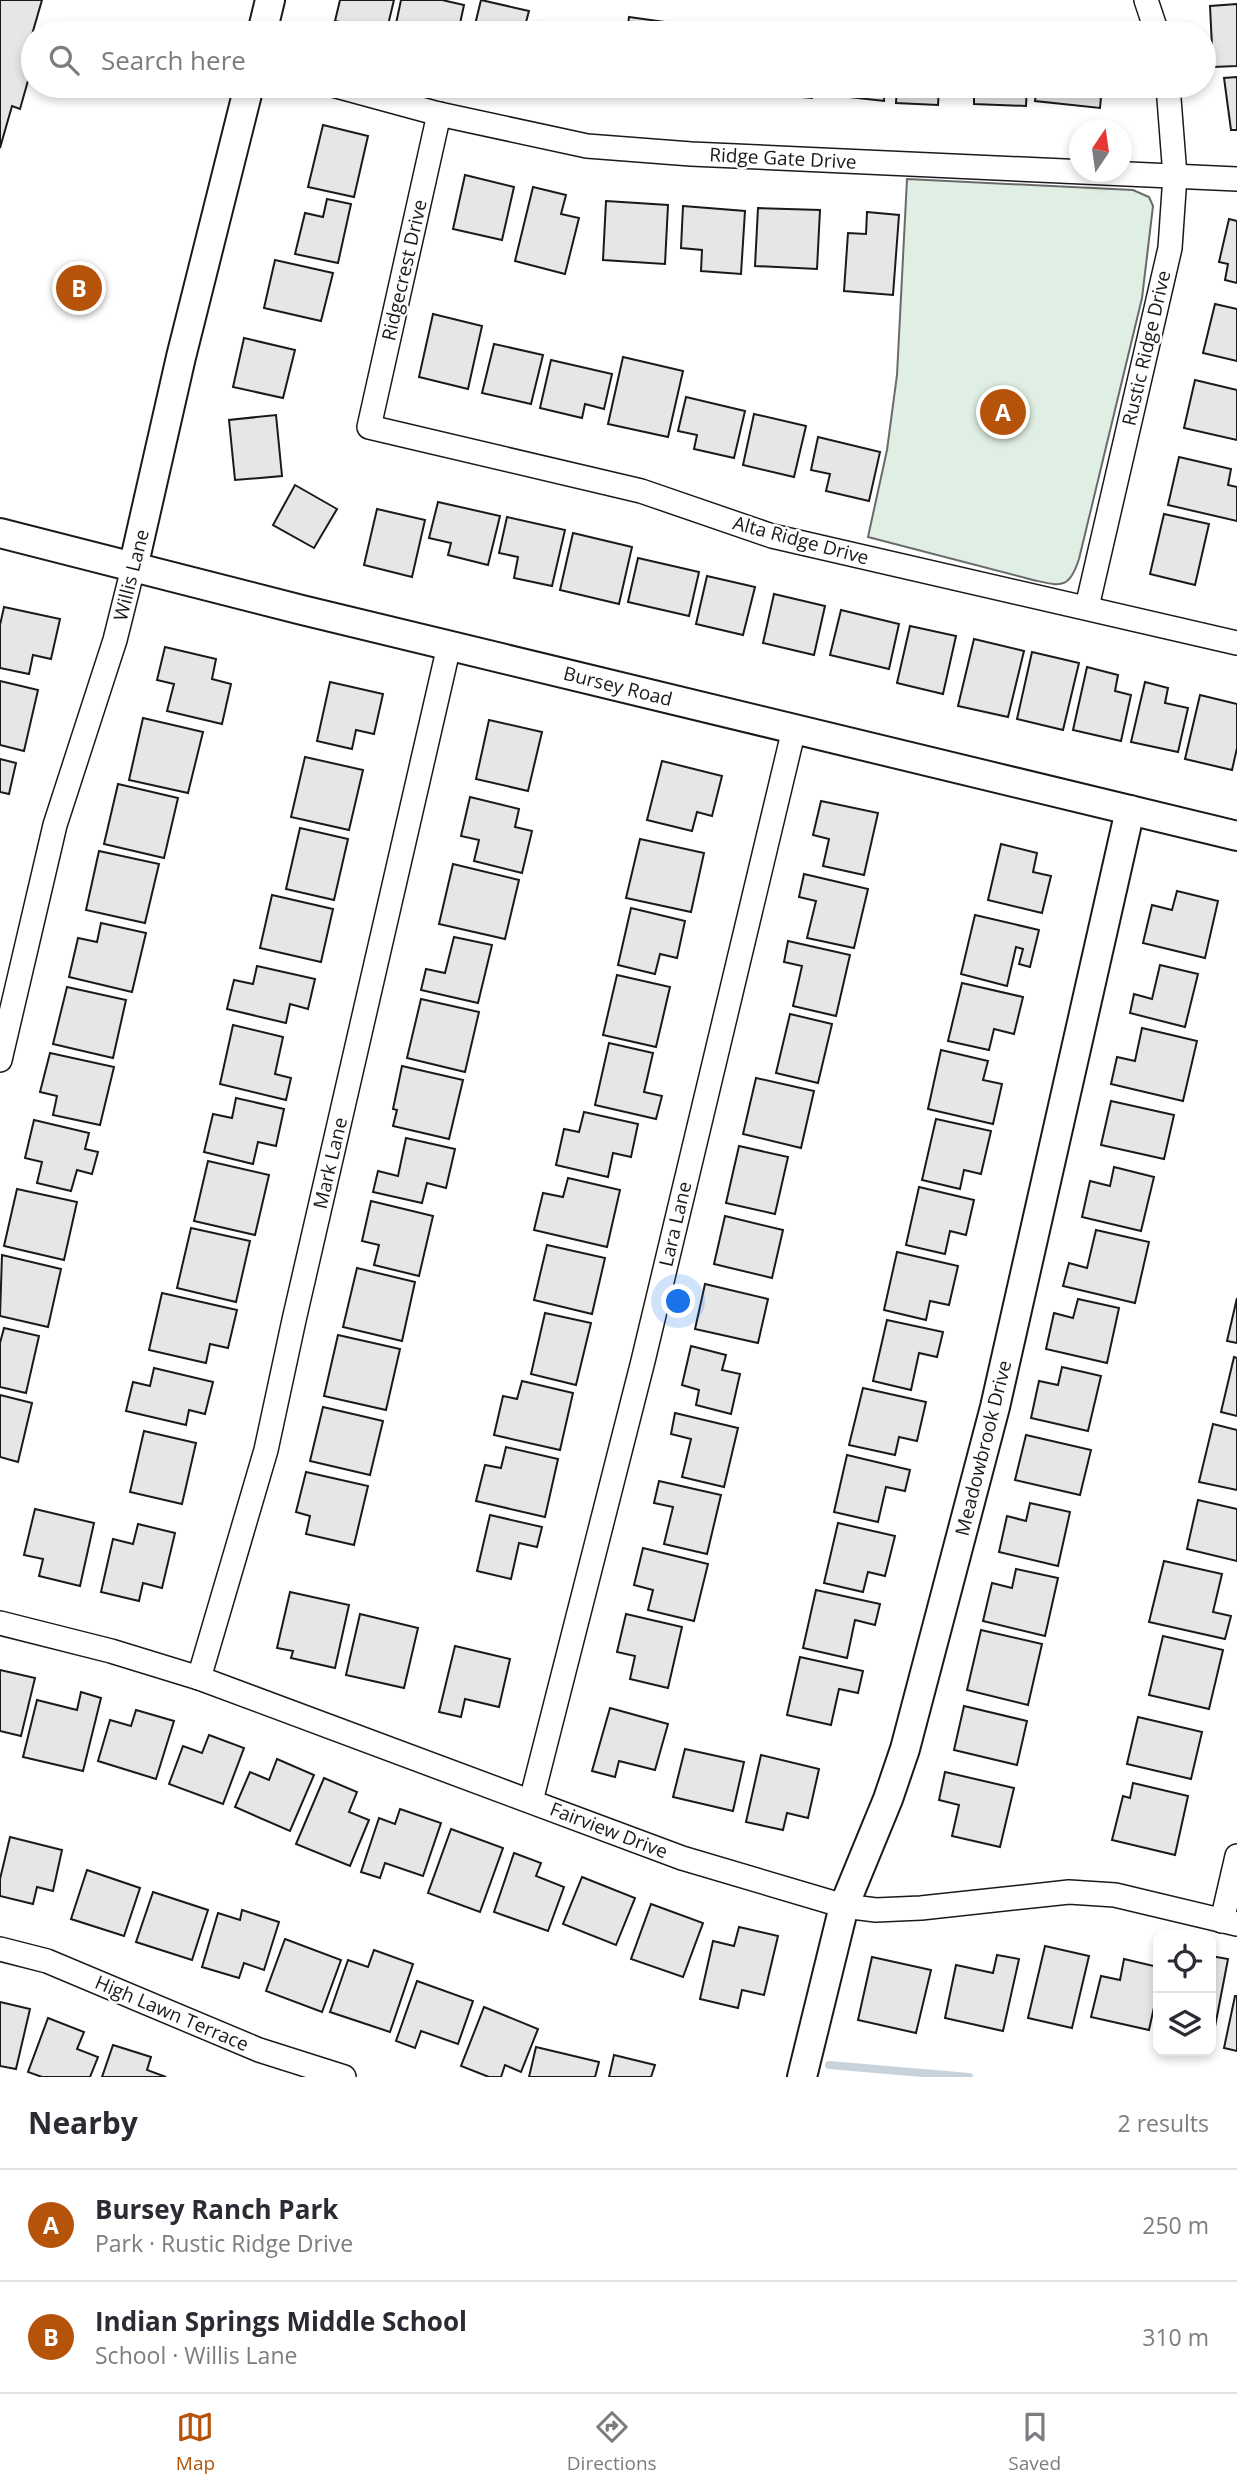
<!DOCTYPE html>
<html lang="en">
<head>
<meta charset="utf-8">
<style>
	body { margin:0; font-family:"Open Sans",sans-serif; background:#f7f7f7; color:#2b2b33 }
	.controls { position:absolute; right:21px; bottom:21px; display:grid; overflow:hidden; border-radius:14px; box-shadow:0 4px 10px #0003 }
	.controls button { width:63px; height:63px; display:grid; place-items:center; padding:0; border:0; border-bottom:2px solid #e1e1e2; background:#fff; color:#2b2b33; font:35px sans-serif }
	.compass { position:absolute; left:1069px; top:119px; width:63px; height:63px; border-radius:50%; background:#fff; box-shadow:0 4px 10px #0003; rotate:13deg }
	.you { position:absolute; left:679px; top:1302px; width:24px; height:24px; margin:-18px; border:5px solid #fff; border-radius:50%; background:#1a73e8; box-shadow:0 0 0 10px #1a73e833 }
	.badge { display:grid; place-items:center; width:46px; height:46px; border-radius:50%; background:#b45309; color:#fff; font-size:23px; font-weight:700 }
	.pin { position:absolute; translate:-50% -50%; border:4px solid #fff; box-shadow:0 2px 7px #0006 }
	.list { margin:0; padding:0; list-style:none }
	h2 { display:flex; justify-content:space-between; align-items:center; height:91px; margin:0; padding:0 28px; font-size:30px }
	h2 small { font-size:23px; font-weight:400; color:#7c7c81 }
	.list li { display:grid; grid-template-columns:46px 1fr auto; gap:21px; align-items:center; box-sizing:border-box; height:112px; padding:0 28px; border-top:2px solid #e1e1e2 }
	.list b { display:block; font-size:26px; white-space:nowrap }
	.list p { margin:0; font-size:23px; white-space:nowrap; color:#7c7c81 }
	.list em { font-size:23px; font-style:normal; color:#7c7c81 }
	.icon { flex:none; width:38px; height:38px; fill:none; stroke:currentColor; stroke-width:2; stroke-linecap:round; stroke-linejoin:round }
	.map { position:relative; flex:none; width:1237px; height:2077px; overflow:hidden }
	.search { position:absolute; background:#fff; box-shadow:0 4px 10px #0003; left:21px; right:21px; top:21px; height:77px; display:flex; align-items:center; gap:18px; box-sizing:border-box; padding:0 24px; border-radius:38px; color:#7c7c81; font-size:26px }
	.sheet { height:315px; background:#fff }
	nav { display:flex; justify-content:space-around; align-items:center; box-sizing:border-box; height:98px; border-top:2px solid #e1e1e2; background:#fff; font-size:19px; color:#7c7c81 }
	nav a { display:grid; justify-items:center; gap:4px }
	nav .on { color:#b45309 }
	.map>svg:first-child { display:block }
	.green { fill:#e0efe3; stroke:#6a6a6a; stroke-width:2 }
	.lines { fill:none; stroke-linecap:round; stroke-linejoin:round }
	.stream { stroke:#c6d2dc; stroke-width:8 }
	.building { fill:#e6e6e6; stroke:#1a1a1a; stroke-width:2 }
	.minor-casing { stroke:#1a1a1a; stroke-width:26 }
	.tertiary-casing { stroke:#1a1a1a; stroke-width:32 }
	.minor { stroke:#fff; stroke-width:23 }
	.tertiary { stroke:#fff; stroke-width:28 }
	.labels { text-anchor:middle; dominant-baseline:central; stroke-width:5; stroke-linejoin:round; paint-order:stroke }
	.street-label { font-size:19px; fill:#1a1a1a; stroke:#fff }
</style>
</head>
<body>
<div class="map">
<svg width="1237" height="2077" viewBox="0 0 1237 2077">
	<rect width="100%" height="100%" fill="#fff"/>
	<!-- green -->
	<path class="green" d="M907,179L1133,190L1149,197L1153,206L1142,298L1079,559C1069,590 1061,586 1033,580L868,537L887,450L897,375Z"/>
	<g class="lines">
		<!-- stream -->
		<polyline class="stream" points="829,2065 969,2077"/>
	</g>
	<!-- building -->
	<g class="building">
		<polygon points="0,0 42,0 31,38 33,38 33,63 20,109 12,106 0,148"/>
		<polygon points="340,0 394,0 386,33 335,21"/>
		<polygon points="401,0 442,0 464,5 458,33 394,33"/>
		<polygon points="481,0 529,11 523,33 473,33"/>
		<polygon points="1237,4 1237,66 1213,67 1210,6"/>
		<polygon points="629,17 680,24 679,33 627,33"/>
		<polygon points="543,22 594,33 540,33"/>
		<polygon points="768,26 818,30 818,33 767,33"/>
		<polygon points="839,26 891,32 891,33 838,33"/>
		<polygon points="1237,77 1237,130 1231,130 1224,78"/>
		<polygon points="640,86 672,86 671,91"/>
		<polygon points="686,86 746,86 746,92 686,90"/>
		<polygon points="780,86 813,86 812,98 779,95"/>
		<polygon points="833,86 885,86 884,101 832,95"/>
		<polygon points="897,86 960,86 959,90 939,89 938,105 896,103"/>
		<polygon points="974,86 1027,86 1026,106 974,104"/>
		<polygon points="1037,86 1102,86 1100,108 1035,101"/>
		<polygon points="323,125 368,136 354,197 308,187"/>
		<polygon points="465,175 514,187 502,240 453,229"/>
		<polygon points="533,187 566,195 561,214 579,218 565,274 515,261"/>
		<polygon points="327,199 351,204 338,263 295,254 305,213 323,217"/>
		<polygon points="606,201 668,205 665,264 603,260"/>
		<polygon points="683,206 745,211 741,274 701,271 702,250 681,248"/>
		<polygon points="758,208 820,210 817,269 755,266"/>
		<polygon points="867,212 899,215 893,295 844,291 848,233 866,234"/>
		<polygon points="1229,219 1237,221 1237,283 1225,280 1228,264 1219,262"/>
		<polygon points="275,260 333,273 321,321 264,308"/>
		<polygon points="1215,304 1237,309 1237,361 1203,353"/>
		<polygon points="433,314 482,326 468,389 419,377"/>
		<polygon points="244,338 295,350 283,398 233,387"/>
		<polygon points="494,344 543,355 531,404 482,393"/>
		<polygon points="623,357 683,371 668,437 608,424"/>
		<polygon points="551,360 612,374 604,409 585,404 582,418 540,408"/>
		<polygon points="1195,380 1237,390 1237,440 1184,428"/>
		<polygon points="686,397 745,411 734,458 694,449 697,435 678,431"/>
		<polygon points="754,414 806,426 794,477 743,465"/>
		<polygon points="276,415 282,476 235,480 229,420"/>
		<polygon points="818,437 880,452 869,501 826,491 830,474 811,470"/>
		<polygon points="1179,457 1231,469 1228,485 1237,487 1237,521 1168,505"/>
		<polygon points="295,485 337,509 314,548 273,525"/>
		<polygon points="438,502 500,516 488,565 448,555 451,543 429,538"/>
		<polygon points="377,509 425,520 412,577 364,565"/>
		<polygon points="1164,514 1209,524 1195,585 1150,574"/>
		<polygon points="507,517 565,530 552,586 514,578 518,557 499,553"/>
		<polygon points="573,533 632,547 619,604 560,590"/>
		<polygon points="638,558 699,572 689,616 628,602"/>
		<polygon points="707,576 755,587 743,635 696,624"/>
		<polygon points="774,594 825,606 814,655 763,643"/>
		<polygon points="4,607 60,619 51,659 33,655 29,674 0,668 0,625"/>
		<polygon points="841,610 899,624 889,669 830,655"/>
		<polygon points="910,626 956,636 943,694 897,683"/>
		<polygon points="974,639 1024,651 1008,717 958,706"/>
		<polygon points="165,647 216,659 212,679 231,684 222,724 167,711 174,684 157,680"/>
		<polygon points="1032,652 1079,663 1063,730 1017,719"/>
		<polygon points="1087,667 1118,675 1115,691 1131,695 1121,741 1073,730"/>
		<polygon points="0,681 38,690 24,751 0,745"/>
		<polygon points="330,682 383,694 374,734 356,730 352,749 317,741"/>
		<polygon points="1145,682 1168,688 1165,703 1188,708 1178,752 1131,742"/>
		<polygon points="1200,695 1237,704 1237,748 1232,770 1185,759"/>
		<polygon points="143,718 203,732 188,793 129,780"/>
		<polygon points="489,720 542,732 528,791 476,779"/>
		<polygon points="305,757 363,770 349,830 291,817"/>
		<polygon points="0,759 16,763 9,794 0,792"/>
		<polygon points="662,761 722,776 712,816 697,812 692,831 647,820"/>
		<polygon points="118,784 178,798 164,858 104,844"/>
		<polygon points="470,797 519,809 515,827 532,831 522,873 474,861 479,840 461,836"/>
		<polygon points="821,801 878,813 864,875 823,866 829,839 813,835"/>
		<polygon points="300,828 348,839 334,900 286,889"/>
		<polygon points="640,839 704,853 691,912 626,898"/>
		<polygon points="1001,844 1037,853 1033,872 1051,876 1042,913 988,900"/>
		<polygon points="99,851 159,864 145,923 86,910"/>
		<polygon points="453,864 519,880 505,939 439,924"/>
		<polygon points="804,874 868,889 854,948 807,938 816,901 799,897"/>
		<polygon points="1177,891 1218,901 1205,958 1143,943 1152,905 1172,910"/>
		<polygon points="272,895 333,909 321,962 260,948"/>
		<polygon points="631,908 685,921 677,958 660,954 655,974 618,965"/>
		<polygon points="975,915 1039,930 1030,967 1019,964 1023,949 1016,947 1007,986 961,974"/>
		<polygon points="101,923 146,933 132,992 69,977 78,938 97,942"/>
		<polygon points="454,937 492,945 478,1003 421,990 426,969 445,973"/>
		<polygon points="788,941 850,955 836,1016 793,1006 802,966 784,962"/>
		<polygon points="1160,965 1198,974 1185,1027 1130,1013 1134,994 1152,999"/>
		<polygon points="257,966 315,979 308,1009 290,1004 286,1023 227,1009 234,980 253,984"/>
		<polygon points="617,975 670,987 656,1047 603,1035"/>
		<polygon points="962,983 1023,997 1014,1034 994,1029 989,1050 948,1041"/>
		<polygon points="67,987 126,1000 113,1058 53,1044"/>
		<polygon points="421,999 479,1012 465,1072 407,1058"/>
		<polygon points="790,1014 832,1024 818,1083 776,1073"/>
		<polygon points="233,1025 283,1037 275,1074 291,1078 286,1100 220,1084"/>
		<polygon points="1142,1028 1197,1041 1183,1101 1111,1084 1117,1057 1135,1061"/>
		<polygon points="609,1043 653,1053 644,1092 662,1096 656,1119 595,1105"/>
		<polygon points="941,1050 988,1061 983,1080 1002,1084 993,1124 928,1109"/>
		<polygon points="50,1053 114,1067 100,1125 53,1115 57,1096 40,1092"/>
		<polygon points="402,1066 463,1080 449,1139 393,1126 397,1110 393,1109"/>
		<polygon points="756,1078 814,1091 801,1148 743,1134"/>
		<polygon points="236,1098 284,1109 276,1146 258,1142 253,1164 204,1152 213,1114 232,1118"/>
		<polygon points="1111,1101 1174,1115 1164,1159 1101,1145"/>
		<polygon points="584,1112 638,1124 631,1157 613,1153 608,1177 556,1165 564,1129 579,1132"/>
		<polygon points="936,1119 991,1131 981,1174 964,1170 960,1189 922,1180"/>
		<polygon points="34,1120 89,1133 85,1149 98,1152 92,1174 77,1170 71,1191 37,1183 42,1162 25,1158"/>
		<polygon points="406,1138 455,1149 446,1188 427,1183 422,1203 373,1192 378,1171 398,1176"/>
		<polygon points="739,1146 788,1157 775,1214 726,1203"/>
		<polygon points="208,1161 269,1175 255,1235 194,1221"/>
		<polygon points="1114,1167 1154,1177 1141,1231 1082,1217 1090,1181 1110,1186"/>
		<polygon points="568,1178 620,1190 607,1247 534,1230 543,1193 563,1197"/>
		<polygon points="919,1187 974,1200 966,1235 950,1231 945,1254 906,1245"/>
		<polygon points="17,1189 77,1202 64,1260 4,1246"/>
		<polygon points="371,1201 433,1216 419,1276 374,1265 379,1245 362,1241"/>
		<polygon points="725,1216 783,1230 772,1278 714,1264"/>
		<polygon points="191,1228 250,1241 236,1302 177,1288"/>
		<polygon points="1096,1230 1149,1242 1135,1303 1063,1286 1069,1263 1087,1268"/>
		<polygon points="547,1245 605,1258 592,1314 534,1300"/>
		<polygon points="897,1252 958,1266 949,1305 930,1301 926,1320 884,1310"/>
		<polygon points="2,1255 61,1269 48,1327 0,1316"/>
		<polygon points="357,1268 415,1282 402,1341 343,1327"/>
		<polygon points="705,1284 768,1299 758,1343 695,1329"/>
		<polygon points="162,1293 237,1310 228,1348 210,1344 206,1363 149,1350"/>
		<polygon points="1237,1298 1237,1343 1227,1341"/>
		<polygon points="1078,1299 1119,1308 1107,1363 1046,1349 1054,1313 1073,1318"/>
		<polygon points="545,1313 591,1323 576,1385 531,1374"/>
		<polygon points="887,1320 943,1332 937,1357 919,1353 911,1390 873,1381"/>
		<polygon points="4,1328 39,1336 26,1393 0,1387 0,1343"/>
		<polygon points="338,1335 400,1349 386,1410 324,1396"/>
		<polygon points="691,1346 726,1355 722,1370 740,1374 731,1414 696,1405 699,1390 682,1385"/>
		<polygon points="1234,1357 1237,1358 1237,1416 1221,1412"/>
		<polygon points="1062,1367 1101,1376 1088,1431 1031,1418 1039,1381 1058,1385"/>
		<polygon points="154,1368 213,1382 205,1414 189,1410 186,1425 126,1411 133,1382 150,1386"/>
		<polygon points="522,1381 573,1393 560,1450 494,1435 503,1396 517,1399"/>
		<polygon points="863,1388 926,1402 917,1441 899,1437 895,1455 849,1445"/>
		<polygon points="0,1395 32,1403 18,1462 0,1457"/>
		<polygon points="323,1407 383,1421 370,1475 310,1461"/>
		<polygon points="675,1413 738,1428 724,1487 682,1477 691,1439 671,1434"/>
		<polygon points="1213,1424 1237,1430 1237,1490 1199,1482"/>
		<polygon points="144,1431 196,1443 182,1504 130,1492"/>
		<polygon points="1026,1435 1091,1450 1080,1495 1015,1480"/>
		<polygon points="506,1447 558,1459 545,1517 476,1501 485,1465 501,1468"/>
		<polygon points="847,1455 910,1470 905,1491 886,1487 878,1522 834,1512"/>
		<polygon points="306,1472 368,1486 354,1545 306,1534 310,1516 296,1512"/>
		<polygon points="659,1481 721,1495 707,1554 664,1544 673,1507 654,1503"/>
		<polygon points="1198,1500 1237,1509 1237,1561 1187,1549"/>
		<polygon points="1030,1503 1070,1512 1058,1566 999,1552 1007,1516 1026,1521"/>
		<polygon points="35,1509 94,1523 80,1586 39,1576 43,1559 24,1555"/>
		<polygon points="490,1515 542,1527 537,1547 519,1543 511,1579 477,1571"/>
		<polygon points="838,1523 895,1536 885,1576 868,1572 863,1592 824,1583"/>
		<polygon points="138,1524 175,1533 162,1588 143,1583 139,1601 101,1592 113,1539 133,1544"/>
		<polygon points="643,1548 708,1564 694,1621 648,1610 653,1590 634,1585"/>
		<polygon points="1164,1561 1222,1574 1213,1612 1231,1616 1225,1639 1149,1622"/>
		<polygon points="1016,1569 1058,1578 1045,1636 983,1621 992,1583 1012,1588"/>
		<polygon points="816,1590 880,1604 875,1625 855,1620 847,1658 803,1648"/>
		<polygon points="290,1592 349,1605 335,1668 291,1658 293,1651 277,1648"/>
		<polygon points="360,1614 418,1628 404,1688 346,1675"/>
		<polygon points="626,1614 682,1627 668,1688 630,1679 635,1656 617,1652"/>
		<polygon points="981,1630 1042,1644 1028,1705 967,1690"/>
		<polygon points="1163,1636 1223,1650 1209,1709 1149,1695"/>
		<polygon points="455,1646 510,1659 499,1707 465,1699 461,1717 439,1712"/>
		<polygon points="800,1657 863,1671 858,1693 839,1689 831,1725 787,1715"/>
		<polygon points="0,1670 35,1678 21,1736 0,1731"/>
		<polygon points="81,1692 101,1698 83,1771 23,1757 37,1700 77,1710"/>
		<polygon points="964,1706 1027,1721 1017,1765 954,1750"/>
		<polygon points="610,1708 668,1724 655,1770 619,1761 615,1777 592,1771"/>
		<polygon points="136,1710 174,1721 156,1779 98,1761 110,1720 131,1726"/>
		<polygon points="1138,1717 1202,1732 1191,1779 1127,1764"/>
		<polygon points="209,1735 244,1748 223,1804 169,1784 183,1746 202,1753"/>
		<polygon points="685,1749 744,1762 733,1811 673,1797"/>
		<polygon points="761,1755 819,1769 808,1818 787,1813 783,1830 746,1822"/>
		<polygon points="277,1759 314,1775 290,1831 235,1807 250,1772 269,1780"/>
		<polygon points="945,1772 1014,1788 1000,1847 952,1836 959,1805 939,1800"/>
		<polygon points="324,1778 357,1792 349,1812 369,1820 350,1866 296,1844"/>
		<polygon points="1133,1783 1188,1796 1175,1855 1112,1840 1123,1796 1130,1798"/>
		<polygon points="400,1809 441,1823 423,1876 385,1863 380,1878 361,1872 379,1818 395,1824"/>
		<polygon points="451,1829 503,1848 480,1912 428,1893"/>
		<polygon points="10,1837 62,1850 53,1891 37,1887 33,1904 0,1896 0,1879"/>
		<polygon points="514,1853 541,1863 536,1876 564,1887 548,1931 494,1912"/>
		<polygon points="87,1870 140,1888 124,1936 71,1919"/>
		<polygon points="582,1877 635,1898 616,1945 563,1924"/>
		<polygon points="153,1892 208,1910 192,1960 136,1942"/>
		<polygon points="651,1904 703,1923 683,1977 631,1959"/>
		<polygon points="242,1910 279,1922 264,1970 244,1963 239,1978 202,1967 218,1913 240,1920"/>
		<polygon points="739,1927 778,1936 764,1995 742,1990 738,2008 700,1999 713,1941 734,1946"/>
		<polygon points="285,1939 341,1960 322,2012 266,1991"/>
		<polygon points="1045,1946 1089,1956 1072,2028 1028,2018"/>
		<polygon points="374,1950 413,1964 390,2032 330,2012 348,1960 368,1967"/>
		<polygon points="997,1955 1019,1959 1003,2031 945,2018 956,1965 993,1973"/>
		<polygon points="1211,1956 1228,1959 1214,2032 1211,2031"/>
		<polygon points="872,1957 931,1970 916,2033 858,2020"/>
		<polygon points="1124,1959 1158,1967 1158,1989 1149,2030 1091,2017 1101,1976 1120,1980"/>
		<polygon points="417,1981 473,2001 458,2044 421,2031 415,2048 396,2041"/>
		<polygon points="1235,1996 1237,1996 1237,2051 1224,2048"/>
		<polygon points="0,2002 30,2009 16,2069 0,2066"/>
		<polygon points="484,2007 538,2029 521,2072 505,2065 501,2077 489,2077 461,2066"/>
		<polygon points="48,2018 84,2032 77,2049 98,2057 90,2077 42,2077 28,2072"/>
		<polygon points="113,2045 151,2057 147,2070 166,2077 102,2077"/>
		<polygon points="536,2047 599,2062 595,2077 529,2077"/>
		<polygon points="614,2055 655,2065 651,2077 609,2077"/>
	</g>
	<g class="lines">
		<defs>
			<g id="minor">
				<polyline points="1146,0 1157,33"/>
				<polyline points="336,86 439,114 587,146 691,154 1237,179"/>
				<polyline points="439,114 369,427 641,491 772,536 1237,643"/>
				<polyline points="1087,607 1170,248 1175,176 1168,86"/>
				<polyline points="0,1060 55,825 115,640 133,568"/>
				<polyline points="0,1623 111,1651 199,1678 682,1858 844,1906 876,1910 921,1908 1069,1892 1115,1895 1237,1924"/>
				<polyline points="199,1678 266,1450 294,1320 449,646"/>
				<polyline points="531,1801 643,1361 794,729"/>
				<polyline points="1222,1921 1237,1856"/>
				<polyline points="0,1949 47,1961 259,2050 344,2077"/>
			</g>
			<g id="tertiary">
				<polyline points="262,33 270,0"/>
				<polyline points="0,533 302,610 1237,836"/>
				<polyline points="133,568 181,357 249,86"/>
				<polyline points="802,2077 844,1906 888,1799 905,1749 995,1407 1130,810"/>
			</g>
		</defs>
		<!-- minor casing -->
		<use href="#minor" class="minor-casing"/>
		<!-- tertiary casing -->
		<use href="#tertiary" class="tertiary-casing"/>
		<!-- minor -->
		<use href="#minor" class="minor"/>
		<!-- tertiary -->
		<use href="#tertiary" class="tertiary"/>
	</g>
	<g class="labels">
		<!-- street labels -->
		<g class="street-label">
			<text transform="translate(783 158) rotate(3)">Ridge Gate Drive</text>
			<text transform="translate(404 270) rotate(-77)">Ridgecrest Drive</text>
			<text transform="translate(1146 348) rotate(-77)">Rustic Ridge Drive</text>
			<text transform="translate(801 540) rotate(15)">Alta Ridge Drive</text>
			<text transform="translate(131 575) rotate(-76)">Willis Lane</text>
			<text transform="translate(618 686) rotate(14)">Bursey Road</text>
			<text transform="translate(330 1163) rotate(-77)">Mark Lane</text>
			<text transform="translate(675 1224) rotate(-77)">Lara Lane</text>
			<text transform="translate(983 1448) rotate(-76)">Meadowbrook Drive</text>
			<text transform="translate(609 1830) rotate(21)">Fairview Drive</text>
			<text transform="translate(172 2013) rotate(23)">High Lawn Terrace</text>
		</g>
	</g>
</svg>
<div class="controls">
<button><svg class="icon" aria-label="locate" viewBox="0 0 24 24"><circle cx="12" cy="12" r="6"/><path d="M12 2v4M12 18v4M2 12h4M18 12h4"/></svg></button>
<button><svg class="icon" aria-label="layers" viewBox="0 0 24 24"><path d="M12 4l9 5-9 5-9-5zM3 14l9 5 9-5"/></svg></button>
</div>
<svg class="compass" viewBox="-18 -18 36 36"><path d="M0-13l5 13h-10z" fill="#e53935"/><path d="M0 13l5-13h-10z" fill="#7c7c81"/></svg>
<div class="you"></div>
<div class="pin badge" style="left:1003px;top:412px">A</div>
<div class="pin badge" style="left:79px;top:288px">B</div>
<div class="search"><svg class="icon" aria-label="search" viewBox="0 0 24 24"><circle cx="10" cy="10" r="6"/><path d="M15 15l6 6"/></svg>Search here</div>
</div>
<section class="sheet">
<h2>Nearby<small>2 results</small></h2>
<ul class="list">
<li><span class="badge">A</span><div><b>Bursey Ranch Park</b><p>Park · Rustic Ridge Drive</p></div><em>250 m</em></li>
<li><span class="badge">B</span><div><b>Indian Springs Middle School</b><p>School · Willis Lane</p></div><em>310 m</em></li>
</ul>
</section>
<nav>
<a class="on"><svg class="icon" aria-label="map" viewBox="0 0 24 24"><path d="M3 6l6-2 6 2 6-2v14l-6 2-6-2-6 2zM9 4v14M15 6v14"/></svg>Map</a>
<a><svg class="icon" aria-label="directions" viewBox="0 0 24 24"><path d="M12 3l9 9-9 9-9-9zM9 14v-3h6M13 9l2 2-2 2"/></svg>Directions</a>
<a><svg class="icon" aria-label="saved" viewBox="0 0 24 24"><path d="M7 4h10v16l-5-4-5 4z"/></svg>Saved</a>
</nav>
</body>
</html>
